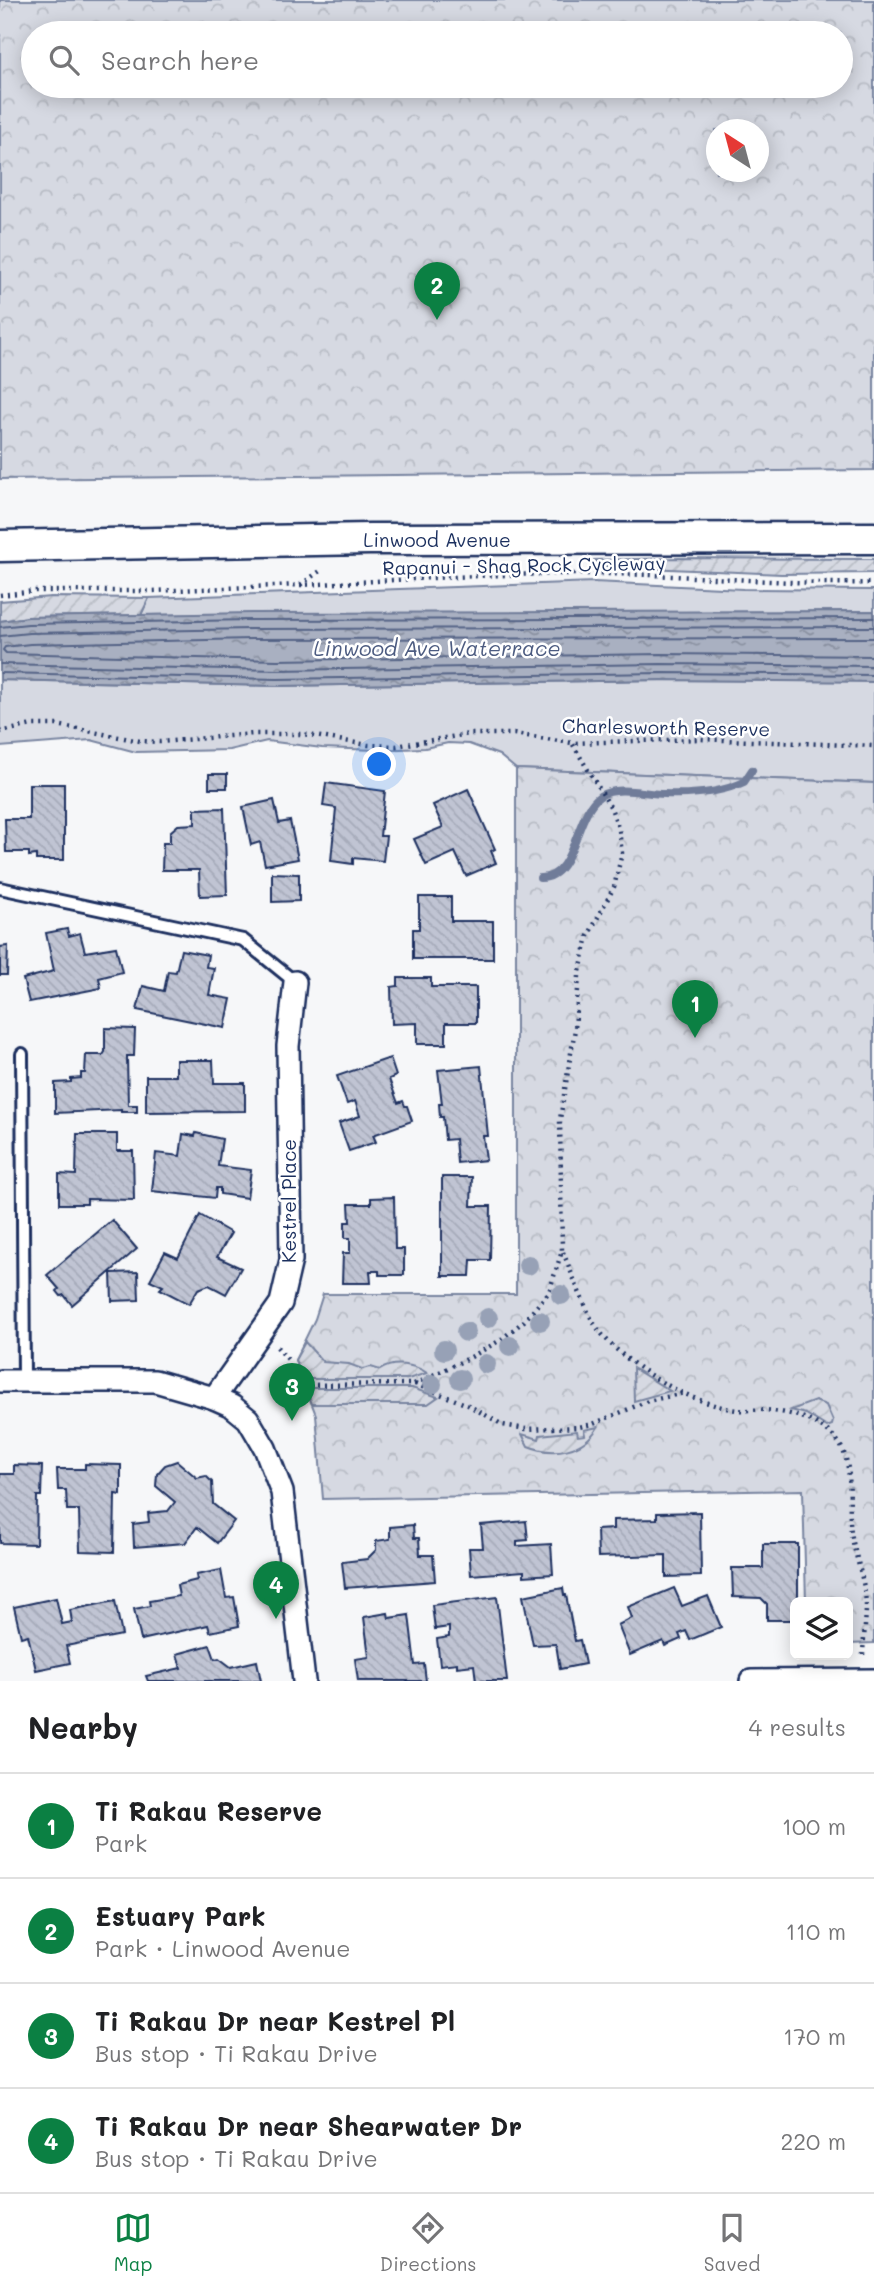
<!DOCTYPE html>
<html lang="en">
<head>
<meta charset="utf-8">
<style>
	body { margin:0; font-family:Mali,sans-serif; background:#f6f6f6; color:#202124 }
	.controls { position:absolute; right:21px; bottom:21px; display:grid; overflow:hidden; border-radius:10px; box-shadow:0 4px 18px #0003 }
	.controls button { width:63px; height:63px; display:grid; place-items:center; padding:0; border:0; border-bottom:2px solid #e0e0e0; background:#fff; color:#202124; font:35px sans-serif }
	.compass { position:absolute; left:706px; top:119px; width:63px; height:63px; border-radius:50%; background:#fff; box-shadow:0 4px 18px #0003; rotate:324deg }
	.you { position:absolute; left:380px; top:765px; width:24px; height:24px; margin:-18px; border:5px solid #fff; border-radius:50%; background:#1a73e8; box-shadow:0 0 0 10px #1a73e833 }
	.badge { display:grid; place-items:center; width:46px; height:46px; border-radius:50%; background:#0b8043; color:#fff; font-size:23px; font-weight:700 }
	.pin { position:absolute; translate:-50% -58px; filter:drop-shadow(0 2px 4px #0008) }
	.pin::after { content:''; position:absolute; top:37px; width:24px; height:21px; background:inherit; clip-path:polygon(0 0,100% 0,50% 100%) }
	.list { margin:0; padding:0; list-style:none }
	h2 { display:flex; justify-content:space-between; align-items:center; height:91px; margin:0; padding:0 28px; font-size:30px }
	h2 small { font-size:23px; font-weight:400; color:#757577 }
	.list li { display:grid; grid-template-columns:46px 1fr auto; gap:21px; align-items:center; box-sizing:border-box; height:105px; padding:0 28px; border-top:2px solid #e0e0e0 }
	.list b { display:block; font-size:26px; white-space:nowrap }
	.list p { margin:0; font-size:23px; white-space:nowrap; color:#757577 }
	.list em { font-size:23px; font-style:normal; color:#757577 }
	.icon { flex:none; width:38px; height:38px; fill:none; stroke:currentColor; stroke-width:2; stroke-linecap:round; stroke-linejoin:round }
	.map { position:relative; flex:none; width:874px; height:1681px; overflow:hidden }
	.search { position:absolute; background:#fff; box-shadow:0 4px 18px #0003; left:21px; right:21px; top:21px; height:77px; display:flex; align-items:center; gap:18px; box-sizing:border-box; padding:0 24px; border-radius:38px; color:#757577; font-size:26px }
	.sheet { height:511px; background:#fff }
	nav { display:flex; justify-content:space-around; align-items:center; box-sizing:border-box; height:98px; border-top:2px solid #e0e0e0; background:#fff; font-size:19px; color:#757577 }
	nav a { display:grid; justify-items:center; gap:4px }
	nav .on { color:#0b8043 }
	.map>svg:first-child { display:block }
	.grass { fill:#d6d9e2; stroke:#7884a0; stroke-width:2 }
	.park { fill:url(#park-crowns); stroke:#7884a0; stroke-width:2; fill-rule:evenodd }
	.garden { fill:url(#garden-furrows); stroke:#7884a0; stroke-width:2 }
	.water { fill:url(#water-ripples); stroke:#707c99; stroke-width:2 }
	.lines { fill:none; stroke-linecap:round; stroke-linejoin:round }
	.shore { stroke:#546386; stroke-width:2 }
	.stream { stroke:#707c99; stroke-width:8 }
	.building { fill:url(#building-back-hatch); stroke:#1b2f5e; stroke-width:2 }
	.service-casing { stroke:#1b2f5e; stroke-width:16 }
	.minor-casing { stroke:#1b2f5e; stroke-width:26 }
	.secondary-casing { stroke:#1b2f5e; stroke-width:35 }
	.path { stroke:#1b2f5e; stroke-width:4.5; stroke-dasharray:2 5; stroke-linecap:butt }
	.service { stroke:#fff; stroke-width:10 }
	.minor { stroke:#fff; stroke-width:21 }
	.secondary { stroke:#fff; stroke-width:30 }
	.tree { fill:#97a1b6 }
	.labels { text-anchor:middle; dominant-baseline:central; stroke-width:5; stroke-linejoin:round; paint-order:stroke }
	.street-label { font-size:19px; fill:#1b2f5e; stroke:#fff }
	.water-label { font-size:21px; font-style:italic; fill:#4d5c81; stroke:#fff }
</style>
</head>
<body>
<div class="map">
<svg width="874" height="1681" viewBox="0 0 874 1681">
	<defs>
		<pattern id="park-crowns" width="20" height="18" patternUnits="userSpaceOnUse" patternTransform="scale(1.75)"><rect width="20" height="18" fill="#d6d9e2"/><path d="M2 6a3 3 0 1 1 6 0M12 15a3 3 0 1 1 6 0" fill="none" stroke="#b7bbc4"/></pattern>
		<pattern id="garden-furrows" width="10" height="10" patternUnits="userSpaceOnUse" patternTransform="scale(1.75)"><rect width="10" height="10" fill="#d6d9e2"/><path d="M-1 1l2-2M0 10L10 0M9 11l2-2" fill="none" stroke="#b7bbc4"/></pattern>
		<pattern id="water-ripples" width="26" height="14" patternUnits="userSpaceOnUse" patternTransform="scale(1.75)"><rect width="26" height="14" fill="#a9b0c1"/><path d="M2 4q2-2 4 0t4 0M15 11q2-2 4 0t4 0" fill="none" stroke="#8990a0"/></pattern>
		<pattern id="building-back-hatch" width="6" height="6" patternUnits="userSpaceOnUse" patternTransform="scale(1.75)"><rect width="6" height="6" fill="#c0c4d3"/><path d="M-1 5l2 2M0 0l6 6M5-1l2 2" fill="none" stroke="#a4a9b8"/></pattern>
	</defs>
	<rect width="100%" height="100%" fill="#f6f7f9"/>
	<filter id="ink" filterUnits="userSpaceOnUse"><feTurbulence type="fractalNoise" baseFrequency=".0143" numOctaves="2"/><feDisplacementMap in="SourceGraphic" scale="14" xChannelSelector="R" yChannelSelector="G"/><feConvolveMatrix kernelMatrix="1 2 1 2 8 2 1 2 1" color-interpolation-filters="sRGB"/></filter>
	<g filter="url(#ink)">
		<!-- grass -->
		<g class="grass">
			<polygon points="594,582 743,589 874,590 874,611 141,615 149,598"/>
			<polygon points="0,680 277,686 661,680 863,681 874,682 874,783 516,769 499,755 469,744 448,743 425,748 376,750 322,748 267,741 229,750 136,752 91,740 0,747"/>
		</g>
		<!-- park -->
		<g class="park">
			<path d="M0,0H874V470L0,479ZM33,33H841V86H33ZM716,130H758V172H716Z"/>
			<polygon points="516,769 874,783 874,1643 848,1644 848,1602 806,1602 803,1490 323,1499 316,1415 295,1360 315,1319 323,1294 516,1294"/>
		</g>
		<!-- garden -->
		<g class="garden">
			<polygon points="680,558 874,559 874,573 781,574 601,566 595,560"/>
			<polygon points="51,597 149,598 141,615 28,617 0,621 0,601"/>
			<path d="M305,1342L323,1362L349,1364L362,1369L371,1367L380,1370C393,1361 414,1364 427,1373L408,1379H303L295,1360Z"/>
			<polygon points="633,1368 670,1391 634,1401"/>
			<polygon points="306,1388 412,1388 438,1397 428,1404 312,1404"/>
			<polygon points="815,1401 826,1405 833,1421 832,1425 827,1427 806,1414 791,1410"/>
			<path d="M598,1427C583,1452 553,1456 528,1446L522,1434L539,1439L540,1435L577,1431L578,1436L585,1435L584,1430Z"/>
		</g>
		<!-- water -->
		<polygon class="water" points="874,611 874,682 661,680 277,686 0,680 0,621 28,617 251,613"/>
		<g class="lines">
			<!-- shore -->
			<g class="shore">
				<polyline points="0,627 28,624 251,620 874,618"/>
				<polyline points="0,636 29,633 251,629 874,627"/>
				<polyline points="874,638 251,639 30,644 5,647 3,650 6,653 277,660 661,654 874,656"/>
				<polyline points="0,664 277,670 661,664 874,666"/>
				<polyline points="0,673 277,679 661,673 874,675"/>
			</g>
			<!-- stream -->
			<path class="stream" d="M540,878C576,879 574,814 600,796C618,785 645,794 664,794C689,795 721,793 744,782L752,770"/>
		</g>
		<!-- building -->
		<g class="building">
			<rect x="209" y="774" width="18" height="14"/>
			<polygon points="326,783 385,791 380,836 386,836 383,861 353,858 353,864 331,861 336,808 323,806"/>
			<polygon points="29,784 64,784 64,860 36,860 36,855 29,856 29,852 6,852 5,819 29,819"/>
			<polygon points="468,789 495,849 491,851 496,863 466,876 455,852 426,865 414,839 443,827 433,805"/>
			<polygon points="274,800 279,823 290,821 298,859 265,865 260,842 251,845 243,807"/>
			<polygon points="224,808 227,895 200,896 199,870 162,870 163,843 170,843 170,832 178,825 195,824 195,809"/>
			<polygon points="272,873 299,874 299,901 272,902"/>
			<polygon points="419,897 451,897 451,921 493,921 493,959 413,959 413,929 419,929"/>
			<polygon points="67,929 69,936 80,933 85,952 116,947 122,972 99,978 101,988 29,1002 23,979 54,971 46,933"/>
			<polygon points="8,946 7,975 0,975 0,947"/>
			<polygon points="181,950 208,955 206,967 214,968 209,995 231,999 225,1028 137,1010 143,986 164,991 168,971 176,972"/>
			<polygon points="398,978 431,978 431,987 476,987 476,1023 446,1023 446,1044 417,1044 417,1023 392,1024 391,987 398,986"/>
			<polygon points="105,1028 135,1029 134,1056 127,1056 128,1105 137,1105 137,1112 121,1112 121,1110 55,1113 55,1083 71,1082 71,1079 81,1078 81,1073 85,1073 86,1055 103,1055 105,1052"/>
			<polygon points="390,1058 396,1076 389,1079 398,1103 403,1101 405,1106 407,1106 412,1121 373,1135 376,1142 349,1151 339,1123 360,1116 355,1101 347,1104 337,1076"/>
			<polygon points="176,1060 213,1060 214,1083 245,1083 245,1111 146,1112 146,1076 176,1076"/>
			<polygon points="481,1066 488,1136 483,1136 486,1160 457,1163 455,1139 445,1140 443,1117 440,1117 439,1104 442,1104 438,1070"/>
			<polygon points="196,1133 222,1139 218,1166 251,1170 247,1198 220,1194 220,1188 216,1188 215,1198 152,1191 156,1153 180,1156 183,1134 195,1136"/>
			<polygon points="77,1134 117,1134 117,1151 133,1151 134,1200 87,1199 87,1204 59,1204 59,1174 76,1175"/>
			<polygon points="442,1177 472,1177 471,1206 491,1206 490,1260 471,1260 470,1276 442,1276"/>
			<polygon points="394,1197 395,1249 404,1249 404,1275 379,1275 379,1271 370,1271 371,1283 342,1283 343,1253 350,1253 350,1238 345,1238 345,1222 350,1222 349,1204 371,1204 371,1198"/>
			<polygon points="200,1215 231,1233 217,1257 241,1268 226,1294 209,1285 198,1289 189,1304 160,1289 163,1286 150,1280 165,1252 178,1258"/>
			<polygon points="112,1220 137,1249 72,1305 64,1295 61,1296 57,1291 59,1289 47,1275"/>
			<polygon points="138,1272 139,1300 112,1301 111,1273"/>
			<polygon points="177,1461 197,1478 206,1476 212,1482 213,1504 234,1521 217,1543 197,1527 185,1543 134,1547 133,1524 149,1522 148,1513 168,1511 175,1502 156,1486 157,1474 165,1465"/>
			<polygon points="85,1464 121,1465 121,1495 115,1494 114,1552 80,1551 79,1510 67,1510 66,1490 58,1490 57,1469 85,1469"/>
			<polygon points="14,1465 42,1466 41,1496 37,1496 36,1544 0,1543 0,1474 14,1474"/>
			<polygon points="700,1512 701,1576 666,1577 666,1555 598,1557 597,1530 613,1529 613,1520 657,1519 657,1513"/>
			<polygon points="526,1521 528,1540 517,1541 517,1546 551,1544 553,1574 524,1576 524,1571 471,1575 469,1548 483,1548 481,1525"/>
			<polygon points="413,1525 414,1538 419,1538 420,1555 433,1555 435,1581 345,1588 342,1562 367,1559 376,1550 376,1541 390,1539 390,1527"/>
			<polygon points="763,1544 798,1544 798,1602 795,1602 795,1620 767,1620 767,1604 761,1598 733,1597 732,1568 763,1568"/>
			<polygon points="221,1570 226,1598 234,1597 239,1626 210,1632 208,1625 141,1640 134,1609 150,1606 149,1601 179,1596 177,1585 197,1580 196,1575"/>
			<polygon points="563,1588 564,1595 566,1595 575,1641 580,1640 585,1664 560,1669 556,1644 533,1645 523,1596"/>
			<polygon points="674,1588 682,1606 708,1596 721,1627 690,1640 686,1631 679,1634 681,1639 665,1646 663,1641 630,1655 618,1625 632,1618 628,1607"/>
			<polygon points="497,1597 507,1681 476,1681 474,1665 457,1667 457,1663 440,1665 437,1639 449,1637 449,1627 435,1629 432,1605"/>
			<polygon points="56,1598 62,1624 72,1622 70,1610 115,1601 122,1635 66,1646 70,1663 36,1670 28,1635 21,1637 14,1607"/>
			<polygon points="388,1613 389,1618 409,1615 415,1665 424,1664 426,1681 358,1681 355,1659 369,1657 364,1617"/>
			<polygon points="210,1645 215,1659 219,1658 231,1667 257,1661 261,1681 148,1681 146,1676 181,1668 177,1654"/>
		</g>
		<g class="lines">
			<defs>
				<g id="service">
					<polyline points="0,888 243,940 295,982"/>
					<polyline points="22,1054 24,1381"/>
				</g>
				<g id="minor">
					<polyline points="0,1381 155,1381 214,1398 232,1406 248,1419 265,1448 282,1492 304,1681"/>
					<polyline points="214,1398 281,1303 291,1260 288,1046 295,982"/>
					<polyline points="751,1681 874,1680"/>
				</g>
				<polyline id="secondary" points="0,546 370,539 874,538"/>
			</defs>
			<!-- service casing -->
			<use href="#service" class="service-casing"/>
			<!-- minor casing -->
			<use href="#minor" class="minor-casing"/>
			<!-- secondary casing -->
			<use href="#secondary" class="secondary-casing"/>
			<!-- path -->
			<g class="path">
				<path d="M300,585C399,580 498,573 597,574C690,574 782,585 874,583"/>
				<polyline points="0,595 35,591 152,591 300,585 323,569"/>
				<polyline points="0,732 32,725 57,725 140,741 160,742 253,734 303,734 368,745 396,746 469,734 514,734 572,743 700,739 874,746"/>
				<path d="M563,1252C572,1274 581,1298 592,1320C616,1362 690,1404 737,1410C746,1411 755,1409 764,1410C789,1412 819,1419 836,1439C856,1463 847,1504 851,1532C855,1557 865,1580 866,1605C866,1623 863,1641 863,1658"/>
				<polyline points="277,1347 290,1362"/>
				<polyline points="415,1384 468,1405 503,1425 526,1429 579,1427 593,1424 648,1401 684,1393"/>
				<polyline points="302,1385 414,1384 471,1357 499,1341 524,1321 549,1292 562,1251 560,1119 575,1029 579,976 588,936 614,887 622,853 619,830 611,808 572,743"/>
			</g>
			<!-- service -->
			<use href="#service" class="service"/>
			<!-- minor -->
			<use href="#minor" class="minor"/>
			<!-- secondary -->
			<use href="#secondary" class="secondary"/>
		</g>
		<!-- trees -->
		<g class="tree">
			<circle cx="528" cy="1265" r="10"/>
			<circle cx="561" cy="1295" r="10"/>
			<circle cx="488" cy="1318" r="10"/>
			<circle cx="540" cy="1321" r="10"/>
			<circle cx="466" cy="1332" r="10"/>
			<circle cx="510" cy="1346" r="10"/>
			<circle cx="444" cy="1350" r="10"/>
			<circle cx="486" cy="1364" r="10"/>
			<circle cx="460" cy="1379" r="10"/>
			<circle cx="432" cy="1384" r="10"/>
		</g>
	</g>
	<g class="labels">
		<!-- street labels -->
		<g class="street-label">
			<text x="437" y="539">Linwood Avenue</text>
			<text transform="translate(524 565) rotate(-1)">Rapanui - Shag Rock Cycleway</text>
			<text transform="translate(666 727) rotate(1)">Charlesworth Reserve</text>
			<text transform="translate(288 1201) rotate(-90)">Kestrel Place</text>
		</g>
		<!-- water labels -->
		<g class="water-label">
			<text x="437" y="647">Linwood Ave Waterrace</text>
		</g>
	</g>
</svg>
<div class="controls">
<button><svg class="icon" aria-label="layers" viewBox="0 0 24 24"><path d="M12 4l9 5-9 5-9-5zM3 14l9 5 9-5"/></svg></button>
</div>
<svg class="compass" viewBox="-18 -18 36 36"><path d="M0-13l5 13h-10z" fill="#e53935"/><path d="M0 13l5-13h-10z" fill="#757577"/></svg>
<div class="you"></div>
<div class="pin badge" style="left:695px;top:1038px">1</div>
<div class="pin badge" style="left:437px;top:320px">2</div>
<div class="pin badge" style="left:292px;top:1421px">3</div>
<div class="pin badge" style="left:276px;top:1619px">4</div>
<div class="search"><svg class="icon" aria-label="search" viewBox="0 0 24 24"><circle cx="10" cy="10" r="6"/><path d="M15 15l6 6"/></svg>Search here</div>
</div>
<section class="sheet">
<h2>Nearby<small>4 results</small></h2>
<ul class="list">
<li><span class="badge">1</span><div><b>Ti Rakau Reserve</b><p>Park</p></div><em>100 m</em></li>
<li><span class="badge">2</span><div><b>Estuary Park</b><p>Park · Linwood Avenue</p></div><em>110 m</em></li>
<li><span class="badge">3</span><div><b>Ti Rakau Dr near Kestrel Pl</b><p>Bus stop · Ti Rakau Drive</p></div><em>170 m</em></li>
<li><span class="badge">4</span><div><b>Ti Rakau Dr near Shearwater Dr</b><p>Bus stop · Ti Rakau Drive</p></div><em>220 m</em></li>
</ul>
</section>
<nav>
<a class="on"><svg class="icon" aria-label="map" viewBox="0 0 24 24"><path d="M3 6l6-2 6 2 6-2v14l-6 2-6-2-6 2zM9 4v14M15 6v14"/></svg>Map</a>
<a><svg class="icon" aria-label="directions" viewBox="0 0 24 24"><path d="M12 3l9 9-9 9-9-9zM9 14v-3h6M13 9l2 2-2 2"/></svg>Directions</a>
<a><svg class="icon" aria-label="saved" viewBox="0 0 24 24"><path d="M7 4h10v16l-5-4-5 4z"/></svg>Saved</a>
</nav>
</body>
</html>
